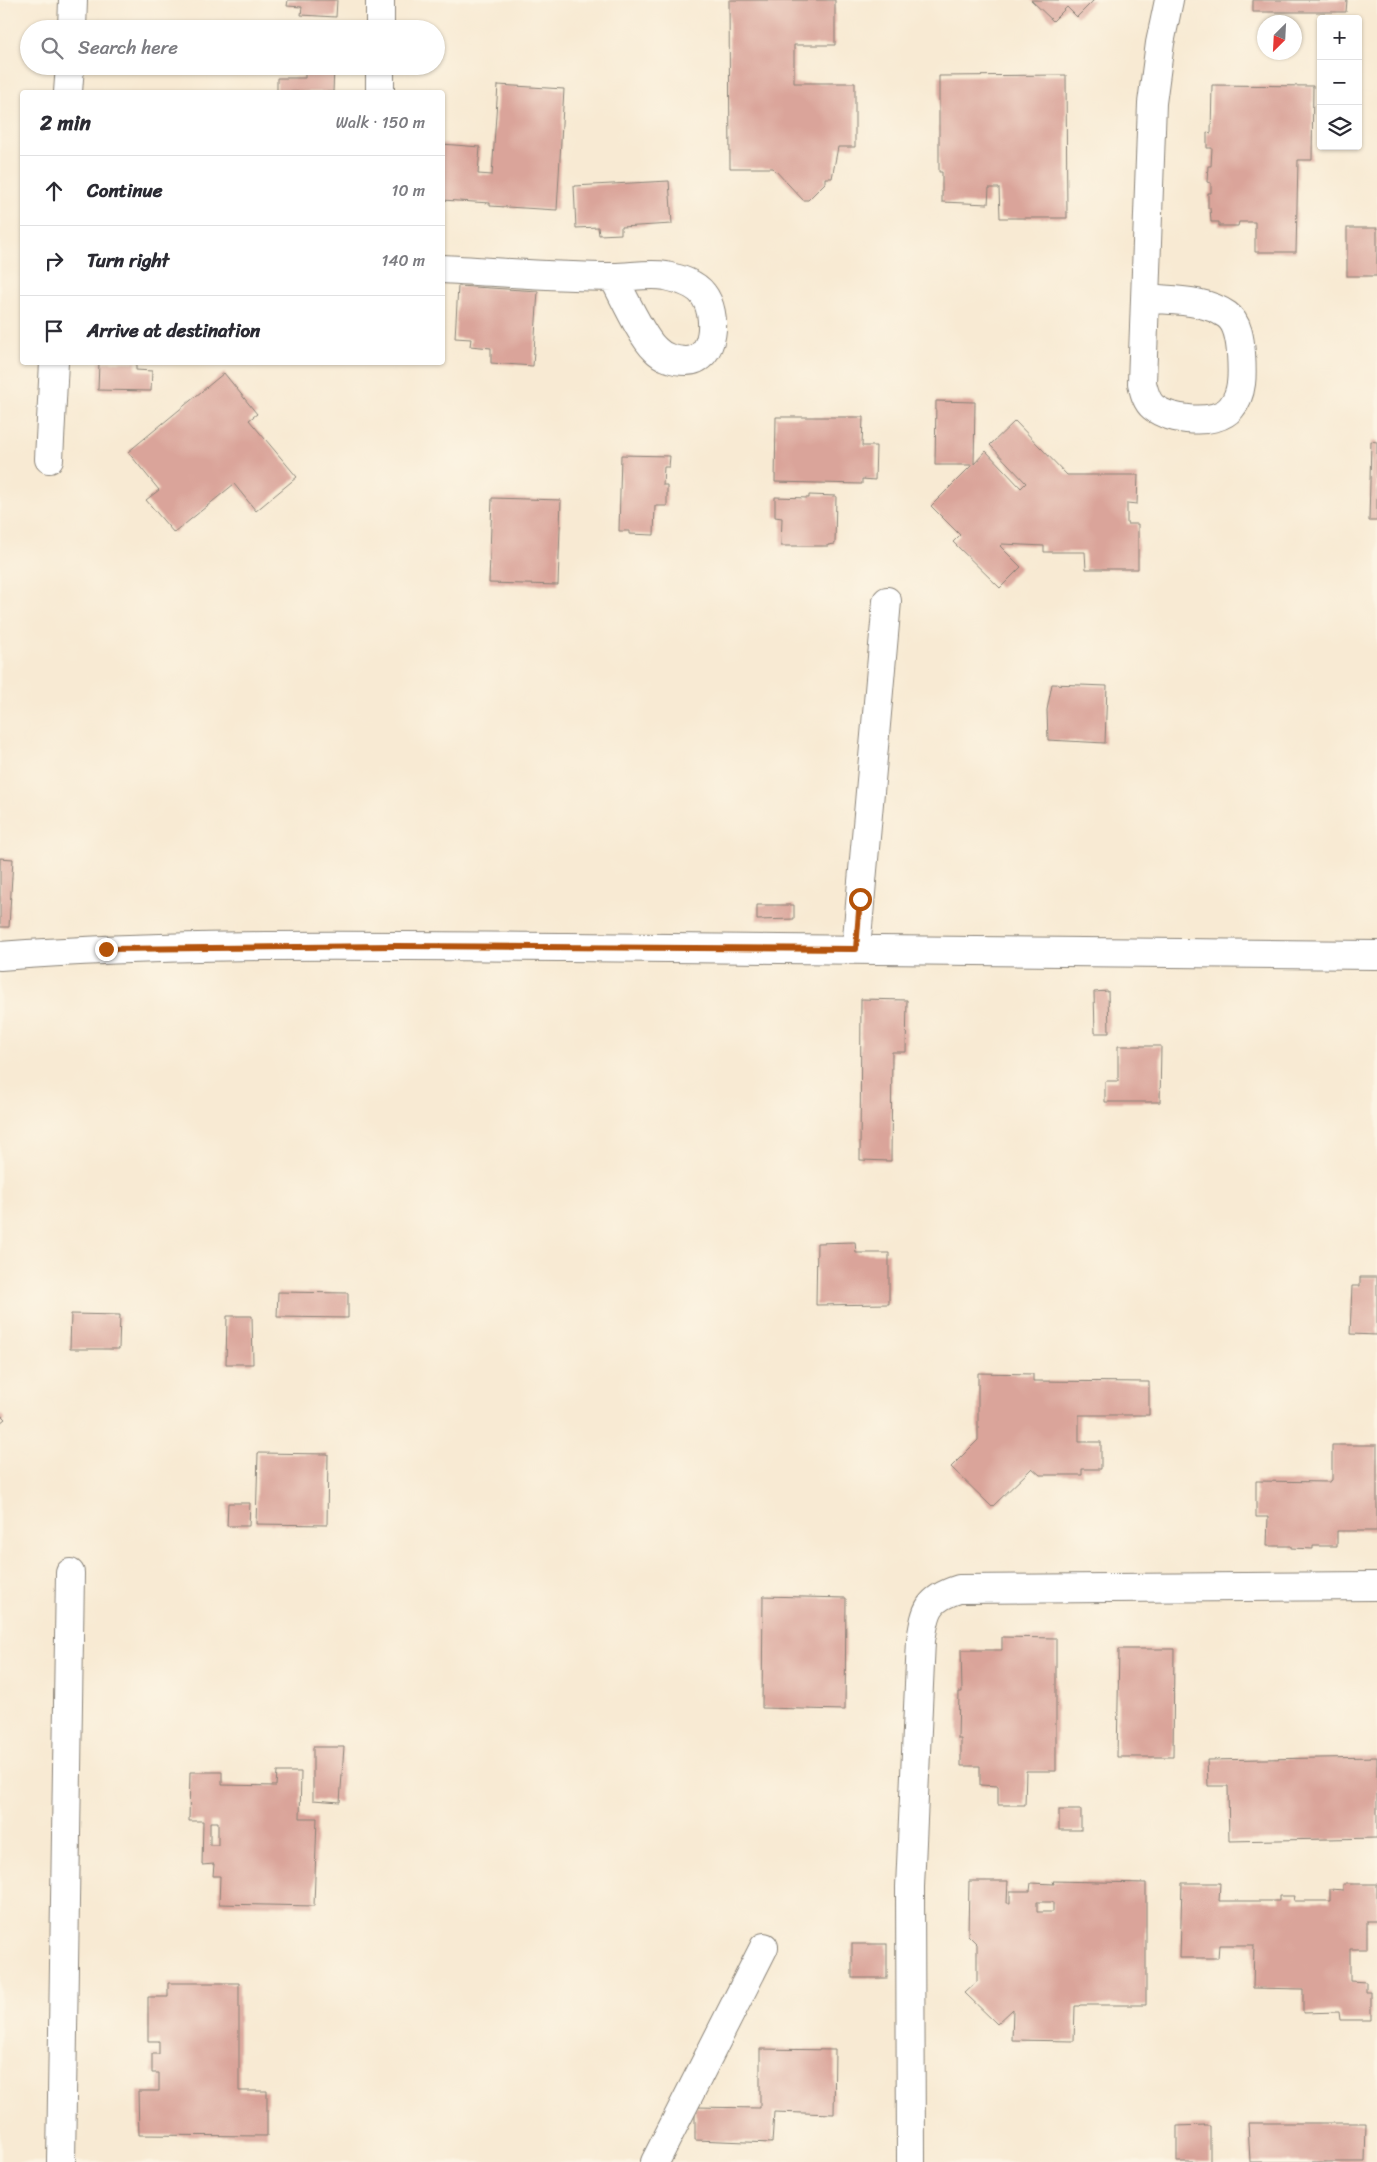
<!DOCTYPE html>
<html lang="en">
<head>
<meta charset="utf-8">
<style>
	body { margin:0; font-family:Sriracha,sans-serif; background:#f7f7f7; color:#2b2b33 }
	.controls { position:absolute; right:15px; top:15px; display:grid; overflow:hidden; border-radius:5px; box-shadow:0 1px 4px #0004 }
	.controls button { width:45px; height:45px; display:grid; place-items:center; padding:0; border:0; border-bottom:1px solid #e1e1e2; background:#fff; color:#2b2b33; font:25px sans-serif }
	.compass { position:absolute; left:1257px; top:15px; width:45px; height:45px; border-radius:50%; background:#fff; box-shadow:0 1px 4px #0004; rotate:204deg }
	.stop { position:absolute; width:15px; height:15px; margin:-11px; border:4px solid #b45309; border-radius:50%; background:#fff }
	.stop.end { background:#b45309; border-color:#fff; box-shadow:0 1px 5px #0008 }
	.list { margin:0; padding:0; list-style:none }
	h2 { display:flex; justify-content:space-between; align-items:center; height:65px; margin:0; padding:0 20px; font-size:21px }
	h2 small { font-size:16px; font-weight:400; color:#7c7c81 }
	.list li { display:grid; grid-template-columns:32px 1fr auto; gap:15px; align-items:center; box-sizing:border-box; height:70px; padding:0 20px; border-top:1px solid #e1e1e2 }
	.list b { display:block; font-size:19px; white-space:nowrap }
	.list em { font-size:16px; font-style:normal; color:#7c7c81 }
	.icon { flex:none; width:28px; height:28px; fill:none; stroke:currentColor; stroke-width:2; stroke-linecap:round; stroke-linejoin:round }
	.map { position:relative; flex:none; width:1377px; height:2162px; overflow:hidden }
	.search { position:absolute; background:#fff; box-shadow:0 1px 4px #0004; left:20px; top:20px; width:425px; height:55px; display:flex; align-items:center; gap:12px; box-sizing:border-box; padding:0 18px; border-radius:28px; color:#7c7c81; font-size:19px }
	.panel { position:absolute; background:#fff; box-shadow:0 1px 4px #0004; left:20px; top:90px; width:425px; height:275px; border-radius:5px }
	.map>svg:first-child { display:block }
	.building { fill:#daa49a; fill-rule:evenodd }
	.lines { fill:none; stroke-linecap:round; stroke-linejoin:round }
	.minor-casing { stroke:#8a8378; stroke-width:30 }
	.minor { stroke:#fff; stroke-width:28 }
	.route { stroke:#b45309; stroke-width:6 }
</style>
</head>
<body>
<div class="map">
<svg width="1377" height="2162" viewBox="0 0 1377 2162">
	<rect width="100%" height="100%" fill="#fcf5e5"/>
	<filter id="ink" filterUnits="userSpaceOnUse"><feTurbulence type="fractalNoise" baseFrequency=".02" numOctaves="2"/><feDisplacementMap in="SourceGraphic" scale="10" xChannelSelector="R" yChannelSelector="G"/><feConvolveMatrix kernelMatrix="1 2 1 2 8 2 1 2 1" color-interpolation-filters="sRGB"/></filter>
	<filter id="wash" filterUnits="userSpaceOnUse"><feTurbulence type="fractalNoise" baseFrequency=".0096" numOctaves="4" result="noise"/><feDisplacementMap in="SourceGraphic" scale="20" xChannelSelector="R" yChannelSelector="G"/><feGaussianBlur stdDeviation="1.12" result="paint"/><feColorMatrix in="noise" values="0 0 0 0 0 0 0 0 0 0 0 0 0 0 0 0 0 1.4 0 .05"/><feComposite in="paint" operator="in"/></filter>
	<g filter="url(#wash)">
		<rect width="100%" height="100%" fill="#f8ead3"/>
		<g id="blocks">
			<!-- building -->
			<g class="building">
				<polygon points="288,0 337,0 336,17 301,15 302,7 287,6"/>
				<polygon points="729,0 835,0 835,45 794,45 794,83 855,83 855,147 838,147 832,178 825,178 825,183 808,200 803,200 773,168 730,168"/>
				<polygon points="1031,0 1094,0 1077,17 1067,7 1053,21"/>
				<polygon points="1253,0 1347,0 1346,12 1253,12"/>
				<polygon points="305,68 334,68 333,92 277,92 277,78 305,78"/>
				<polygon points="1066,75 1067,218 1000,218 999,188 989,188 988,204 942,202 942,172 939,172 939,76"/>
				<polygon points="498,85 564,89 557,210 490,206 490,203 442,200 442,144 480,147 478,174 492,175"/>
				<polygon points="1212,85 1313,86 1312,160 1298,160 1296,252 1255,252 1255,222 1239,222 1238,226 1219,226 1219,222 1211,222 1210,208 1208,208 1208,193 1211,193 1211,183 1207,182 1208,166 1211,166 1212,148 1207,148 1207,132 1211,133"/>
				<polygon points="669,181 672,224 621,227 621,234 599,235 598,227 576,228 574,186"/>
				<rect x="1347" y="228" width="30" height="48"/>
				<polygon points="458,286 538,291 533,366 491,363 491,348 470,346 471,339 455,338"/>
				<polygon points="99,362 136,362 136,370 152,371 151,391 98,390"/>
				<polygon points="224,373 257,414 249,420 297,477 256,511 234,484 174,533 146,500 159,490 128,452"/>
				<polygon points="936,401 975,402 974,464 986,451 1021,488 1026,483 990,445 1015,421 1067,475 1138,475 1137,504 1127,503 1127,524 1138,524 1138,569 1086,569 1085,552 1044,552 1044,546 1002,544 1000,546 1021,567 1000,588 953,542 960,535 931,506 972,465 935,465"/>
				<polygon points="776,417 863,417 862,446 876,446 875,480 862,479 862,484 775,482"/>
				<polygon points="1371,441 1377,442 1377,521 1369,521"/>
				<polygon points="621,455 670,456 669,467 664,467 663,485 667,485 667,506 655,506 654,535 629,534 629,531 619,531"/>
				<polygon points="809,495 836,496 835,544 828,545 828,546 781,546 782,518 775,517 775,497 809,498"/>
				<polygon points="492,498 561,500 558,585 489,583"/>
				<polygon points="1052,684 1107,686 1105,743 1048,740 1047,710"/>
				<polygon points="0,858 13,859 9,927 0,927"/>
				<polygon points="757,905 794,905 794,919 757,920"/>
				<polygon points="1108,991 1109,1033 1095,1033 1094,992"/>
				<polygon points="861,999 907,1000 906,1052 892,1052 891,1161 860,1160"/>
				<polygon points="1118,1046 1161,1046 1160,1102 1105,1102 1105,1081 1118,1081"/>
				<polygon points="855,1242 856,1253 889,1253 889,1304 816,1305 817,1243"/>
				<polygon points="1360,1277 1377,1277 1377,1335 1350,1334 1352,1286 1360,1286"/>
				<polygon points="278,1292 348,1293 348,1318 277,1317"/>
				<polygon points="71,1314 120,1315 119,1349 70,1349"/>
				<polygon points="227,1316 252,1316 253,1364 226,1364"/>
				<polygon points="978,1373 1033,1374 1033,1381 1149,1382 1149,1415 1079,1415 1079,1442 1101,1442 1101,1469 1082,1469 1082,1475 1040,1475 1032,1468 992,1507 951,1467 978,1440"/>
				<polygon points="0,1414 5,1419 0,1423"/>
				<polygon points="1332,1445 1377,1445 1377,1531 1337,1531 1337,1546 1313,1546 1313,1549 1291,1548 1291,1546 1267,1546 1268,1517 1256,1517 1256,1481 1329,1482 1332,1480"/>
				<polygon points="258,1453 328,1454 327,1525 256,1524"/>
				<polygon points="228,1503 250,1503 249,1526 227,1526"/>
				<polygon points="763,1596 846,1598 845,1710 762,1708"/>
				<polygon points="1002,1637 1056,1638 1056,1771 1026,1771 1025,1805 998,1805 998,1786 980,1785 980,1766 961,1766 961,1739 958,1739 959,1692 962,1692 961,1650 1002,1650"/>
				<polygon points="1119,1649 1174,1649 1173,1757 1117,1757"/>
				<polygon points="313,1747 344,1747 340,1802 313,1800"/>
				<polygon points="1377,1757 1377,1838 1229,1841 1228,1786 1208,1786 1207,1760"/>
				<path d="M190,1772H222V1785L276,1786L277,1772H301L300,1818H317L314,1906L219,1904L220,1876H213L214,1864L202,1865L203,1821H189ZM210,1822H218V1845H210Z"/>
				<rect x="1059" y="1810" width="22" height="20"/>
				<path d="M969,1881H1008L1007,1903H1010V1891H1030L1031,1883L1054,1884L1053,1881L1146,1883V2005H1080L1079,2006H1075L1074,2041L1012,2040L1013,2009L997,2024L965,1993L977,1982V1944L968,1935ZM1037,1902H1053V1912H1037Z"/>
				<polygon points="1182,1883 1220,1883 1219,1901 1279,1901 1279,1896 1295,1896 1294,1901 1330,1901 1330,1889 1343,1890 1343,1884 1377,1884 1377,1921 1367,1921 1367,1949 1350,1949 1350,1981 1366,1982 1366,1992 1371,1992 1371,2020 1340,2020 1339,2012 1303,2013 1303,1989 1253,1988 1254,1945 1219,1945 1218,1958 1180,1958"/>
				<rect x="852" y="1944" width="35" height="34"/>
				<polygon points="168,1983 239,1983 239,2091 267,2091 267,2136 139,2135 138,2091 159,2091 159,2073 152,2073 152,2054 159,2054 159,2041 148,2041 148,1997 168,1997"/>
				<polygon points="760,2049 835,2050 834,2114 774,2112 772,2143 695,2140 695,2107 760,2108"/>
				<polygon points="1248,2123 1366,2123 1365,2162 1250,2162"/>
				<polygon points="1205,2125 1204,2126 1210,2126 1210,2162 1177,2162 1177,2126"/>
			</g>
		</g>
	</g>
	<g filter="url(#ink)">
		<use href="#blocks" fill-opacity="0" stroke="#8a8378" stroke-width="1"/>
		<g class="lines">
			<defs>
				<g id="minor">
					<polyline points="380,0 380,29"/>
					<polyline points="72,29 73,0"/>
					<polyline points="380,66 380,92"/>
					<polyline points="68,92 70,66"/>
					<path d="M442,269C499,272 556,277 613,277C630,277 650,273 666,276C679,279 695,283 703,294C718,313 716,361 686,361C675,361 662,357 655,349C641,336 623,295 613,277"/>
					<path d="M1146,298C1172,301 1205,299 1227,315C1238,323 1240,340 1241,353C1242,371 1244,393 1231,408C1216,426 1170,421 1153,407C1146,401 1144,391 1142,383L1152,103L1160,43L1169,0"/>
					<polyline points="49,459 54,362"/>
					<polyline points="856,949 887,601"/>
					<path d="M0,956C187,942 379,946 567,947C837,949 1107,952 1377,955"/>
					<polyline points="61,2162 70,1573"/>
					<polyline points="655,2162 764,1947"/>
					<path d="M911,2162L910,1887L921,1640C926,1610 927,1599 959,1589L1377,1586"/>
				</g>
			</defs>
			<!-- minor casing -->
			<use href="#minor" class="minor-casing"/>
			<!-- minor -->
			<use href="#minor" class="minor"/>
		</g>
	</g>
	<g class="lines" filter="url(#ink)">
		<!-- route -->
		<polyline class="route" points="106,949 396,946 856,949 860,899"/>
	</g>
</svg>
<div class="controls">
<button>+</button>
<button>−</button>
<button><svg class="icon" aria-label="layers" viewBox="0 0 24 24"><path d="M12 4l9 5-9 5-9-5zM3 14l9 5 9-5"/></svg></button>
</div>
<svg class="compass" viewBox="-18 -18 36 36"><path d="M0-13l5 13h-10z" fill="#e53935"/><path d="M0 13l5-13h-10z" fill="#7c7c81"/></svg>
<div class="stop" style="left:860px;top:899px"></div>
<div class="stop end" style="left:106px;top:949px"></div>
<div class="search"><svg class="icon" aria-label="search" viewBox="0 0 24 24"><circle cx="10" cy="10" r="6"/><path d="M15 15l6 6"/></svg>Search here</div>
<section class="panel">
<h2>2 min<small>Walk · 150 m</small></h2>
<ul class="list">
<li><svg class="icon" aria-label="ahead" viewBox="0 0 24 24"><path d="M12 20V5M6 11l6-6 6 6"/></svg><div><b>Continue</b></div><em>10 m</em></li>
<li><svg class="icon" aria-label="right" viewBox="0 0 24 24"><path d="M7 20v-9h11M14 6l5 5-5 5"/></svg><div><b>Turn right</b></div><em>140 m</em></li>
<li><svg class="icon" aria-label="arrive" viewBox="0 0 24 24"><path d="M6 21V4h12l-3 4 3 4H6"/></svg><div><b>Arrive at destination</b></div></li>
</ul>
</section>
</div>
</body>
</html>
